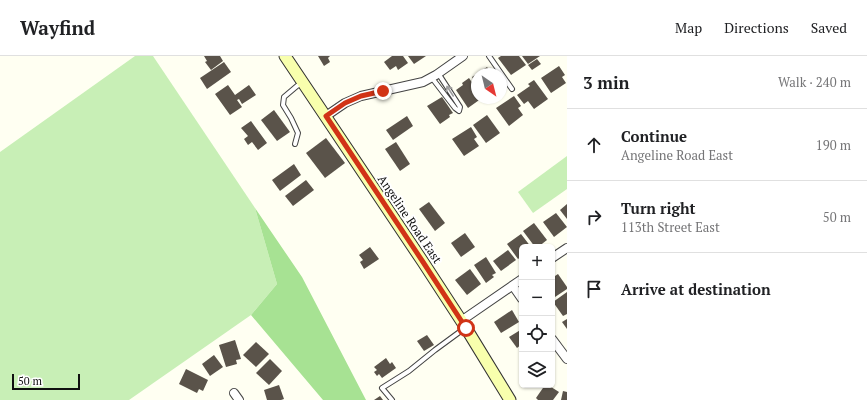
<!DOCTYPE html>
<html lang="en">
<head>
<meta charset="utf-8">
<style>
	body { margin:0; font-family:"PT Serif",serif; background:#f6f6f6; color:#202124 }
	.controls { position:absolute; right:12px; bottom:12px; display:grid; overflow:hidden; border-radius:6px; box-shadow:0 1px 3px #0004 }
	.controls button { width:36px; height:36px; display:grid; place-items:center; padding:0; border:0; border-bottom:1px solid #e0e0e0; background:#fff; color:#202124; font:20px sans-serif }
	.compass { position:absolute; left:471px; top:12px; width:36px; height:36px; border-radius:50%; background:#fff; box-shadow:0 1px 3px #0004; rotate:145deg }
	.scale { position:absolute; left:12px; bottom:10px; width:68px; box-sizing:border-box; padding-left:4px; border:2px solid #101010; border-top:0; font-size:11px; line-height:14px; white-space:nowrap; color:#101010; -webkit-text-stroke:3px #fff; paint-order:stroke }
	.stop { position:absolute; width:12px; height:12px; margin:-9px; border:3px solid #d13316; border-radius:50%; background:#fff }
	.stop.end { background:#d13316; border-color:#fff; box-shadow:0 1px 4px #0008 }
	.list { margin:0; padding:0; list-style:none }
	h2 { display:flex; justify-content:space-between; align-items:center; height:52px; margin:0; padding:0 16px; font-size:17px }
	h2 small { font-size:13px; font-weight:400; color:#757577 }
	.list li { display:grid; grid-template-columns:26px 1fr auto; gap:12px; align-items:center; box-sizing:border-box; height:72px; padding:0 16px; border-top:1px solid #e0e0e0 }
	.list b { display:block; font-size:15px; white-space:nowrap }
	.list p { margin:0; font-size:13px; white-space:nowrap; color:#757577 }
	.list em { font-size:13px; font-style:normal; color:#757577 }
	.icon { flex:none; width:22px; height:22px; fill:none; stroke:currentColor; stroke-width:2; stroke-linecap:round; stroke-linejoin:round }
	.map { position:relative; flex:none; width:567px; height:344px; overflow:hidden }
	header { display:flex; align-items:center; gap:24px; box-sizing:border-box; height:56px; padding:0 20px; background:#fff; border-bottom:1px solid #e0e0e0 }
	header strong { font-size:19px }
	nav { display:flex; gap:22px; margin-inline-start:auto; font-size:14px }
	main { display:flex }
	aside { flex:1; background:#fff }
	.map>svg:first-child { display:block }
	.green { fill:#c8efb6 }
	.forest { fill:#a7e293 }
	.building { fill:#5a534a }
	.lines { fill:none; stroke-linecap:round; stroke-linejoin:round }
	.lane-casing { stroke:#434343; stroke-width:6 }
	.street-casing { stroke:#434343; stroke-width:10 }
	.secondary-casing { stroke:#323232; stroke-width:13 }
	.lane { stroke:#fff; stroke-width:4 }
	.street { stroke:#fff; stroke-width:8 }
	.secondary { stroke:#f8ffad; stroke-width:11 }
	.oneway { stroke:#9f9f9f }
	.route { stroke:#d13316; stroke-width:5 }
	.labels { text-anchor:middle; dominant-baseline:central; stroke-width:4; stroke-linejoin:round; paint-order:stroke }
	.street-label { font-size:12px; fill:#101010; stroke:#fff }
</style>
</head>
<body>
<header>
<strong>Wayfind</strong>
<nav><a>Map</a><a>Directions</a><a>Saved</a></nav>
</header>
<main>
<div class="map">
<svg width="567" height="344" viewBox="0 0 567 344">
	<rect width="100%" height="100%" fill="#fffff2"/>
	<!-- green -->
	<g class="green">
		<polygon points="135,0 153,0 255,152 277,228 251,259 129,344 0,344 0,96"/>
		<polygon points="567,100 567,133 533,157 518,136"/>
	</g>
	<!-- forest -->
	<polygon class="forest" points="255,152 302,221 366,344 323,344 251,259 277,228"/>
	<!-- building -->
	<g class="building">
		<polygon points="204,0 220,0 223,5 211,14 205,6 207,5"/>
		<polygon points="318,0 330,0 328,2 330,6 324,10"/>
		<polygon points="392,0 403,0 408,7 398,14 396,10 390,14 384,6"/>
		<polygon points="408,0 426,0 414,8"/>
		<polygon points="501,0 519,0 526,9 511,19 498,2"/>
		<polygon points="522,0 540,0 528,8"/>
		<polygon points="537,3 541,8 532,14 528,9"/>
		<polygon points="224,6 231,16 207,33 200,22"/>
		<polygon points="559,10 565,19 562,21 566,27 551,37 541,22"/>
		<polygon points="487,11 492,18 477,18 477,29 472,21"/>
		<polygon points="469,22 477,34 477,42 482,42 468,52 456,34 463,29 462,27"/>
		<polygon points="534,24 548,43 534,53 528,45 524,48 517,39 530,30 528,28"/>
		<polygon points="228,29 235,39 249,29 256,39 242,48 239,43 237,44 242,51 230,59 215,38"/>
		<polygon points="514,40 521,50 518,52 523,59 509,70 496,52"/>
		<polygon points="442,41 453,57 449,59 450,61 440,68 427,50"/>
		<polygon points="274,54 290,76 277,85 261,64"/>
		<polygon points="487,59 500,77 486,87 473,69"/>
		<polygon points="407,60 413,70 393,84 386,74"/>
		<polygon points="251,65 267,87 258,94 252,86 248,89 244,83 248,80 241,72"/>
		<polygon points="471,71 477,81 474,83 479,90 464,100 452,83"/>
		<polygon points="326,82 345,107 325,122 306,97"/>
		<polygon points="396,86 410,108 400,115 385,93"/>
		<polygon points="294,108 301,119 280,135 272,124"/>
		<polygon points="306,124 314,134 293,150 285,140"/>
		<polygon points="429,146 445,167 435,175 419,153"/>
		<polygon points="567,148 567,163 560,154"/>
		<polygon points="556,157 567,171 554,181 543,166"/>
		<polygon points="534,167 547,184 538,191 535,191 523,175"/>
		<polygon points="465,177 475,191 461,201 451,187"/>
		<polygon points="521,178 531,191 522,191 522,200 518,203 507,188"/>
		<polygon points="370,191 379,203 364,213 360,206 363,204 359,199"/>
		<polygon points="508,194 516,204 501,215 493,205"/>
		<polygon points="486,201 496,217 492,219 494,221 486,227 474,209"/>
		<polygon points="470,213 481,228 467,239 455,224"/>
		<polygon points="558,218 567,231 567,233 552,243 552,222"/>
		<polygon points="567,236 567,258 563,260 553,246"/>
		<polygon points="512,254 519,266 501,277 494,266"/>
		<polygon points="567,263 567,273 562,266"/>
		<polygon points="522,273 522,288 517,292 509,281"/>
		<polygon points="427,279 434,289 424,295 417,285"/>
		<polygon points="235,284 241,303 236,304 237,308 226,311 219,289"/>
		<polygon points="256,286 269,298 256,311 243,299"/>
		<polygon points="214,299 223,311 210,320 202,308"/>
		<polygon points="386,302 390,308 392,306 396,312 382,322 379,318 377,320 374,316 377,314 374,311"/>
		<polygon points="270,303 282,315 269,329 256,317"/>
		<polygon points="186,313 208,324 203,335 199,333 197,337 179,328"/>
		<polygon points="279,329 284,343 281,344 267,344 264,334"/>
		<polygon points="545,329 548,329 559,336 553,344 538,344 536,342"/>
		<polygon points="563,335 567,336 567,344 561,344"/>
		<polygon points="380,340 383,344 374,344"/>
	</g>
	<g class="lines">
		<defs>
			<g id="lane">
				<polyline points="489,0 512,33"/>
				<polyline points="432,22 455,52 459,55 460,51 438,17"/>
				<polyline points="295,88 298,77 291,62 283,49 284,41 297,30 302,27"/>
				<polyline points="392,344 382,332 409,315 435,294 465,272"/>
			</g>
			<g id="street">
				<polyline points="326,60 345,47 361,40 423,26 436,19 463,0"/>
				<polyline points="552,202 567,192"/>
				<polyline points="513,230 522,243"/>
				<polyline points="461,265 522,223"/>
				<polyline points="552,283 567,303"/>
				<polyline points="234,337 239,344"/>
			</g>
			<polyline id="secondary" points="285,0 423,206 466,272 510,344"/>
		</defs>
		<!-- lane casing -->
		<use href="#lane" class="lane-casing"/>
		<!-- street casing -->
		<use href="#street" class="street-casing"/>
		<!-- secondary casing -->
		<use href="#secondary" class="secondary-casing"/>
		<!-- lane -->
		<use href="#lane" class="lane"/>
		<!-- street -->
		<use href="#street" class="street"/>
		<!-- secondary -->
		<use href="#secondary" class="secondary"/>
	</g>
	<!-- one-way arrows -->
	<defs><path id="oneway-shaft" d="M-6 0H5M1.5-3L5.5 0L1.5 3" fill="none" stroke-width="1.6" stroke-linecap="round" stroke-linejoin="round"/></defs>
	<use class="oneway" href="#oneway-shaft" transform="translate(450 35) rotate(-123)"/>
	<g class="lines">
		<!-- route -->
		<polyline class="route" points="383,35 361,40 345,47 326,60 423,206 466,272"/>
	</g>
	<g class="labels">
		<!-- street labels -->
		<g class="street-label">
			<text transform="translate(410 163) rotate(56)">Angeline Road East</text>
		</g>
	</g>
</svg>
<div class="controls">
<button>+</button>
<button>−</button>
<button><svg class="icon" aria-label="locate" viewBox="0 0 24 24"><circle cx="12" cy="12" r="6"/><path d="M12 2v4M12 18v4M2 12h4M18 12h4"/></svg></button>
<button><svg class="icon" aria-label="layers" viewBox="0 0 24 24"><path d="M12 4l9 5-9 5-9-5zM3 14l9 5 9-5"/></svg></button>
</div>
<svg class="compass" viewBox="-18 -18 36 36"><path d="M0-13l5 13h-10z" fill="#e53935"/><path d="M0 13l5-13h-10z" fill="#757577"/></svg>
<div class="scale">50 m</div>
<div class="stop" style="left:466px;top:272px"></div>
<div class="stop end" style="left:383px;top:35px"></div>
</div>
<aside>
<h2>3 min<small>Walk · 240 m</small></h2>
<ul class="list">
<li><svg class="icon" aria-label="ahead" viewBox="0 0 24 24"><path d="M12 20V5M6 11l6-6 6 6"/></svg><div><b>Continue</b><p>Angeline Road East</p></div><em>190 m</em></li>
<li><svg class="icon" aria-label="right" viewBox="0 0 24 24"><path d="M7 20v-9h11M14 6l5 5-5 5"/></svg><div><b>Turn right</b><p>113th Street East</p></div><em>50 m</em></li>
<li><svg class="icon" aria-label="arrive" viewBox="0 0 24 24"><path d="M6 21V4h12l-3 4 3 4H6"/></svg><div><b>Arrive at destination</b></div></li>
</ul>
</aside>
</main>
</body>
</html>
